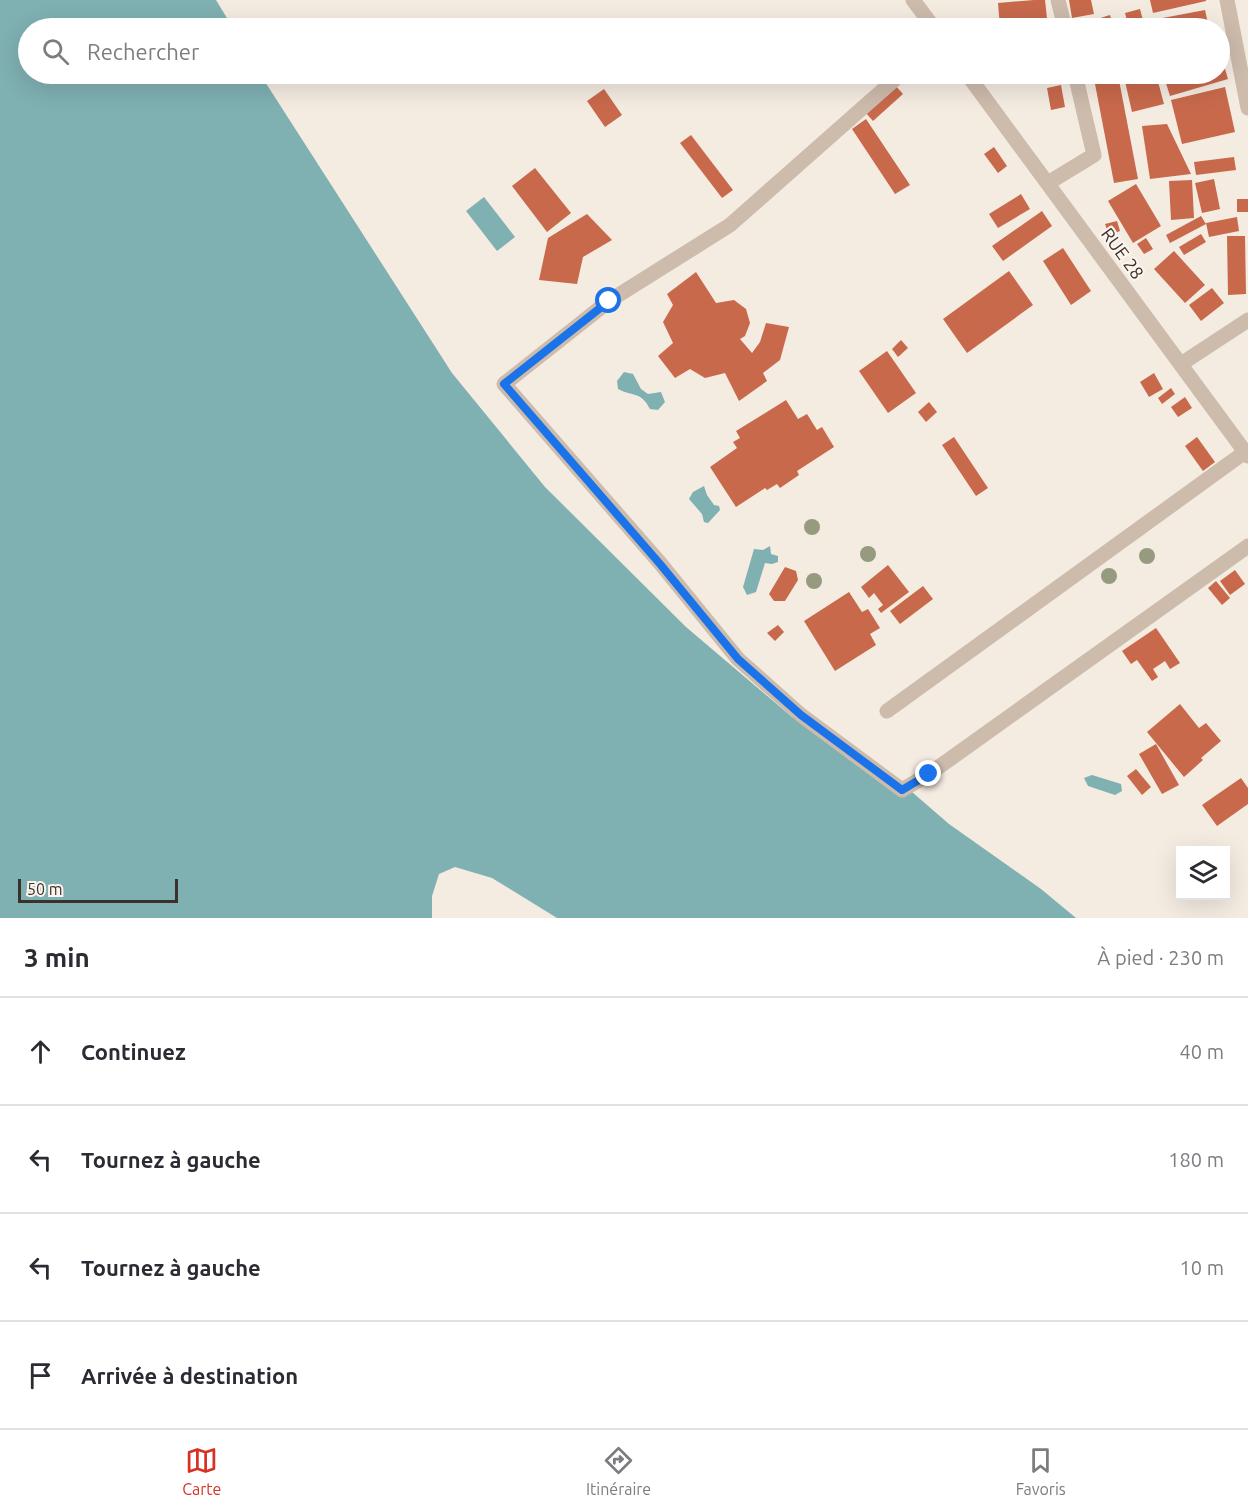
<!DOCTYPE html>
<html lang="fr">
<head>
<meta charset="utf-8">
<style>
	body { margin:0; font-family:Ubuntu,sans-serif; background:#f2f2f3; color:#2b2b33 }
	.controls { position:absolute; right:18px; bottom:18px; display:grid; overflow:hidden; border-radius:0px; box-shadow:0 6px 24px #0002 }
	.controls button { width:54px; height:54px; display:grid; place-items:center; padding:0; border:0; border-bottom:2px solid #e1e1e2; background:#fff; color:#2b2b33; font:30px sans-serif }
	.scale { position:absolute; left:18px; bottom:15px; width:160px; box-sizing:border-box; padding-left:6px; border:3px solid #3b302b; border-top:0; font-size:16px; line-height:21px; white-space:nowrap; color:#3b302b; -webkit-text-stroke:4px #fbf5ee; paint-order:stroke }
	.stop { position:absolute; width:18px; height:18px; margin:-14px; border:4px solid #1a73e8; border-radius:50%; background:#fff }
	.stop.end { background:#1a73e8; border-color:#fff; box-shadow:0 2px 6px #0008 }
	.list { margin:0; padding:0; list-style:none }
	h2 { display:flex; justify-content:space-between; align-items:center; height:78px; margin:0; padding:0 24px; font-size:26px }
	h2 small { font-size:20px; font-weight:400; color:#7c7c81 }
	.list li { display:grid; grid-template-columns:39px 1fr auto; gap:18px; align-items:center; box-sizing:border-box; height:108px; padding:0 24px; border-top:2px solid #e1e1e2 }
	.list b { display:block; font-size:22px; white-space:nowrap }
	.list em { font-size:20px; font-style:normal; color:#7c7c81 }
	.icon { flex:none; width:33px; height:33px; fill:none; stroke:currentColor; stroke-width:2; stroke-linecap:round; stroke-linejoin:round }
	.map { position:relative; flex:none; width:1248px; height:918px; overflow:hidden }
	.search { position:absolute; background:#fff; box-shadow:0 6px 24px #0002; left:18px; right:18px; top:18px; height:66px; display:flex; align-items:center; gap:15px; box-sizing:border-box; padding:0 21px; border-radius:33px; color:#7c7c81; font-size:22px }
	.sheet { height:510px; background:#fff }
	nav { display:flex; justify-content:space-around; align-items:center; box-sizing:border-box; height:84px; border-top:2px solid #e1e1e2; background:#fff; font-size:16px; color:#7c7c81 }
	nav a { display:grid; justify-items:center; gap:3px }
	nav .on { color:#d93025 }
	.map>svg:first-child { display:block }
	.water { fill:#7fb0b2 }
	.building { fill:#c8694b }
	.lines { fill:none; stroke-linecap:round; stroke-linejoin:round }
	.minor { stroke:#cdbbac; stroke-width:15 }
	.tree { fill:#969b7f }
	.route { stroke:#1a73e8; stroke-width:8 }
	.labels { text-anchor:middle; dominant-baseline:central; stroke-width:4.5; stroke-linejoin:round; paint-order:stroke }
	.street-label { font-size:18px; fill:#3b302b; stroke:#fbf5ee }
</style>
</head>
<body>
<div class="map">
<svg width="1248" height="918" viewBox="0 0 1248 918">
	<rect width="100%" height="100%" fill="#f4ebe1"/>
	<!-- water -->
	<g class="water">
		<polygon points="0,0 216,0 233,28 28,28 28,74 260,74 452,373 545,487 686,627 792,717 890,773 949,824 1041,889 1076,918 557,918 492,878 455,867 439,874 432,896 432,918 0,918"/>
		<polygon points="484,197 515,237 497,251 466,211"/>
		<path d="M624,372L633,374L641,389L648,394L661,392L665,402L658,410L650,409C641,391 633,397 618,389L617,381Z"/>
		<polygon points="704,486 707,495 714,505 719,506 720,510 708,523 704,522 702,514 689,499 693,492"/>
		<polygon points="770,546 771,554 778,556 778,562 772,564 765,563 756,592 747,595 743,587 754,549 763,550"/>
		<polygon points="1092,775 1121,784 1122,791 1115,795 1088,786 1084,778"/>
	</g>
	<!-- building -->
	<g class="building">
		<polygon points="1034,0 1045,0 1048,28 1000,28 998,3"/>
		<polygon points="1069,0 1091,0 1094,14 1072,18"/>
		<polygon points="1150,0 1206,0 1206,1 1153,13"/>
		<polygon points="1140,9 1145,28 1129,28 1125,13"/>
		<polygon points="1205,10 1209,28 1154,28 1152,20"/>
		<polygon points="1110,15 1114,28 1082,28 1081,24"/>
		<polygon points="1220,52 1228,79 1170,96 1163,74 1220,74"/>
		<polygon points="1137,74 1156,74 1164,104 1132,112 1124,77"/>
		<polygon points="1119,80 1138,179 1114,183 1095,84"/>
		<polygon points="895,85 903,94 873,121 865,112"/>
		<polygon points="1061,85 1065,107 1051,110 1047,88"/>
		<polygon points="1225,87 1235,132 1182,144 1171,100"/>
		<polygon points="604,89 622,115 605,127 587,101"/>
		<polygon points="866,119 910,185 895,194 852,129"/>
		<polygon points="1167,124 1191,174 1150,179 1142,126"/>
		<polygon points="691,135 733,190 722,198 680,143"/>
		<polygon points="994,147 1007,166 998,173 984,154"/>
		<polygon points="1234,157 1236,170 1196,175 1194,162"/>
		<polygon points="535,168 571,213 547,232 512,186"/>
		<polygon points="1214,179 1220,209 1202,213 1195,183"/>
		<polygon points="1192,180 1194,218 1171,220 1169,181"/>
		<polygon points="1136,184 1161,226 1133,243 1108,201"/>
		<polygon points="1021,194 1030,209 998,228 989,214"/>
		<rect x="1237" y="199" width="11" height="13"/>
		<polygon points="1042,211 1052,226 1003,261 992,246"/>
		<polygon points="587,214 612,240 583,257 577,284 539,280 548,238"/>
		<polygon points="1201,216 1206,224 1170,243 1166,235"/>
		<polygon points="1237,217 1239,231 1209,237 1206,223"/>
		<polygon points="1117,221 1120,231 1109,235 1105,224"/>
		<polygon points="1201,234 1206,242 1184,255 1179,247"/>
		<polygon points="1227,236 1245,236 1246,294 1228,295"/>
		<polygon points="1146,238 1153,249 1144,254 1137,244"/>
		<polygon points="1063,248 1091,291 1071,305 1043,261"/>
		<polygon points="1174,251 1205,285 1185,303 1154,269"/>
		<polygon points="1009,271 1033,305 967,353 943,319"/>
		<polygon points="696,272 716,303 734,300 746,309 750,323 745,336 740,339 752,353 760,342 766,323 789,327 780,360 763,373 767,381 739,401 725,373 705,378 690,369 675,378 658,356 673,343 663,322 673,305 667,294"/>
		<polygon points="1212,288 1224,303 1201,321 1189,305"/>
		<polygon points="901,340 908,348 898,357 892,349"/>
		<polygon points="887,351 916,393 888,413 859,371"/>
		<polygon points="1154,373 1163,389 1149,397 1140,382"/>
		<polygon points="1171,388 1175,394 1162,404 1158,398"/>
		<polygon points="1185,397 1192,408 1178,417 1171,407"/>
		<polygon points="786,400 798,419 807,414 817,430 822,427 834,447 797,471 799,475 780,488 777,484 767,490 765,488 736,507 710,467 737,448 733,442 740,438 736,431"/>
		<polygon points="929,402 937,412 926,422 918,412"/>
		<polygon points="954,437 988,488 976,496 942,445"/>
		<polygon points="1197,437 1215,462 1203,471 1185,446"/>
		<polygon points="888,565 909,592 881,613 878,609 883,605 874,593 869,598 861,587"/>
		<polygon points="785,567 796,571 798,580 785,601 774,601 769,594"/>
		<polygon points="1235,570 1245,584 1230,595 1220,581"/>
		<polygon points="1216,581 1230,598 1222,605 1208,588"/>
		<polygon points="923,586 933,599 900,624 890,611"/>
		<polygon points="849,592 862,612 868,609 880,628 870,634 876,645 835,671 804,621"/>
		<polygon points="778,625 784,632 775,641 767,633"/>
		<polygon points="1156,628 1180,663 1170,669 1165,661 1153,669 1158,677 1152,681 1137,660 1131,664 1122,651"/>
		<polygon points="1180,704 1199,728 1206,723 1221,741 1201,758 1203,760 1184,777 1147,732"/>
		<polygon points="1156,744 1179,785 1162,794 1139,754"/>
		<polygon points="1136,769 1151,787 1142,795 1127,776"/>
		<polygon points="1241,778 1248,788 1248,804 1217,826 1202,805"/>
	</g>
	<g class="lines">
		<!-- minor -->
		<g class="minor">
			<polyline points="913,0 934,28"/>
			<polyline points="1058,0 1065,28"/>
			<polyline points="1227,0 1248,108"/>
			<polyline points="901,74 730,225 609,301 504,384 660,563 738,659 801,715 902,790 929,774 1248,546"/>
			<polyline points="967,74 1248,456"/>
			<polyline points="1048,183 1094,155 1075,74"/>
			<polyline points="1181,364 1248,320"/>
			<polyline points="887,711 1245,452"/>
		</g>
	</g>
	<!-- trees -->
	<g class="tree">
		<circle cx="812" cy="527" r="8"/>
		<circle cx="868" cy="554" r="8"/>
		<circle cx="1147" cy="556" r="8"/>
		<circle cx="1109" cy="576" r="8"/>
		<circle cx="814" cy="581" r="8"/>
	</g>
	<g class="lines">
		<!-- route -->
		<polyline class="route" points="609,301 504,384 660,564 738,659 801,715 902,790 929,774"/>
	</g>
	<g class="labels">
		<!-- street labels -->
		<g class="street-label">
			<text transform="translate(1123 253) rotate(54)">RUE 28</text>
		</g>
	</g>
</svg>
<div class="controls">
<button><svg class="icon" aria-label="layers" viewBox="0 0 24 24"><path d="M12 4l9 5-9 5-9-5zM3 14l9 5 9-5"/></svg></button>
</div>
<div class="scale">50 m</div>
<div class="stop" style="left:609px;top:301px"></div>
<div class="stop end" style="left:929px;top:774px"></div>
<div class="search"><svg class="icon" aria-label="search" viewBox="0 0 24 24"><circle cx="10" cy="10" r="6"/><path d="M15 15l6 6"/></svg>Rechercher</div>
</div>
<section class="sheet">
<h2>3 min<small>À pied · 230 m</small></h2>
<ul class="list">
<li><svg class="icon" aria-label="ahead" viewBox="0 0 24 24"><path d="M12 20V5M6 11l6-6 6 6"/></svg><div><b>Continuez</b></div><em>40 m</em></li>
<li><svg class="icon" aria-label="left" viewBox="0 0 24 24"><path d="M17 20v-9H6M10 6l-5 5 5 5"/></svg><div><b>Tournez à gauche</b></div><em>180 m</em></li>
<li><svg class="icon" aria-label="left" viewBox="0 0 24 24"><path d="M17 20v-9H6M10 6l-5 5 5 5"/></svg><div><b>Tournez à gauche</b></div><em>10 m</em></li>
<li><svg class="icon" aria-label="arrive" viewBox="0 0 24 24"><path d="M6 21V4h12l-3 4 3 4H6"/></svg><div><b>Arrivée à destination</b></div></li>
</ul>
</section>
<nav>
<a class="on"><svg class="icon" aria-label="map" viewBox="0 0 24 24"><path d="M3 6l6-2 6 2 6-2v14l-6 2-6-2-6 2zM9 4v14M15 6v14"/></svg>Carte</a>
<a><svg class="icon" aria-label="directions" viewBox="0 0 24 24"><path d="M12 3l9 9-9 9-9-9zM9 14v-3h6M13 9l2 2-2 2"/></svg>Itinéraire</a>
<a><svg class="icon" aria-label="saved" viewBox="0 0 24 24"><path d="M7 4h10v16l-5-4-5 4z"/></svg>Favoris</a>
</nav>
</body>
</html>
